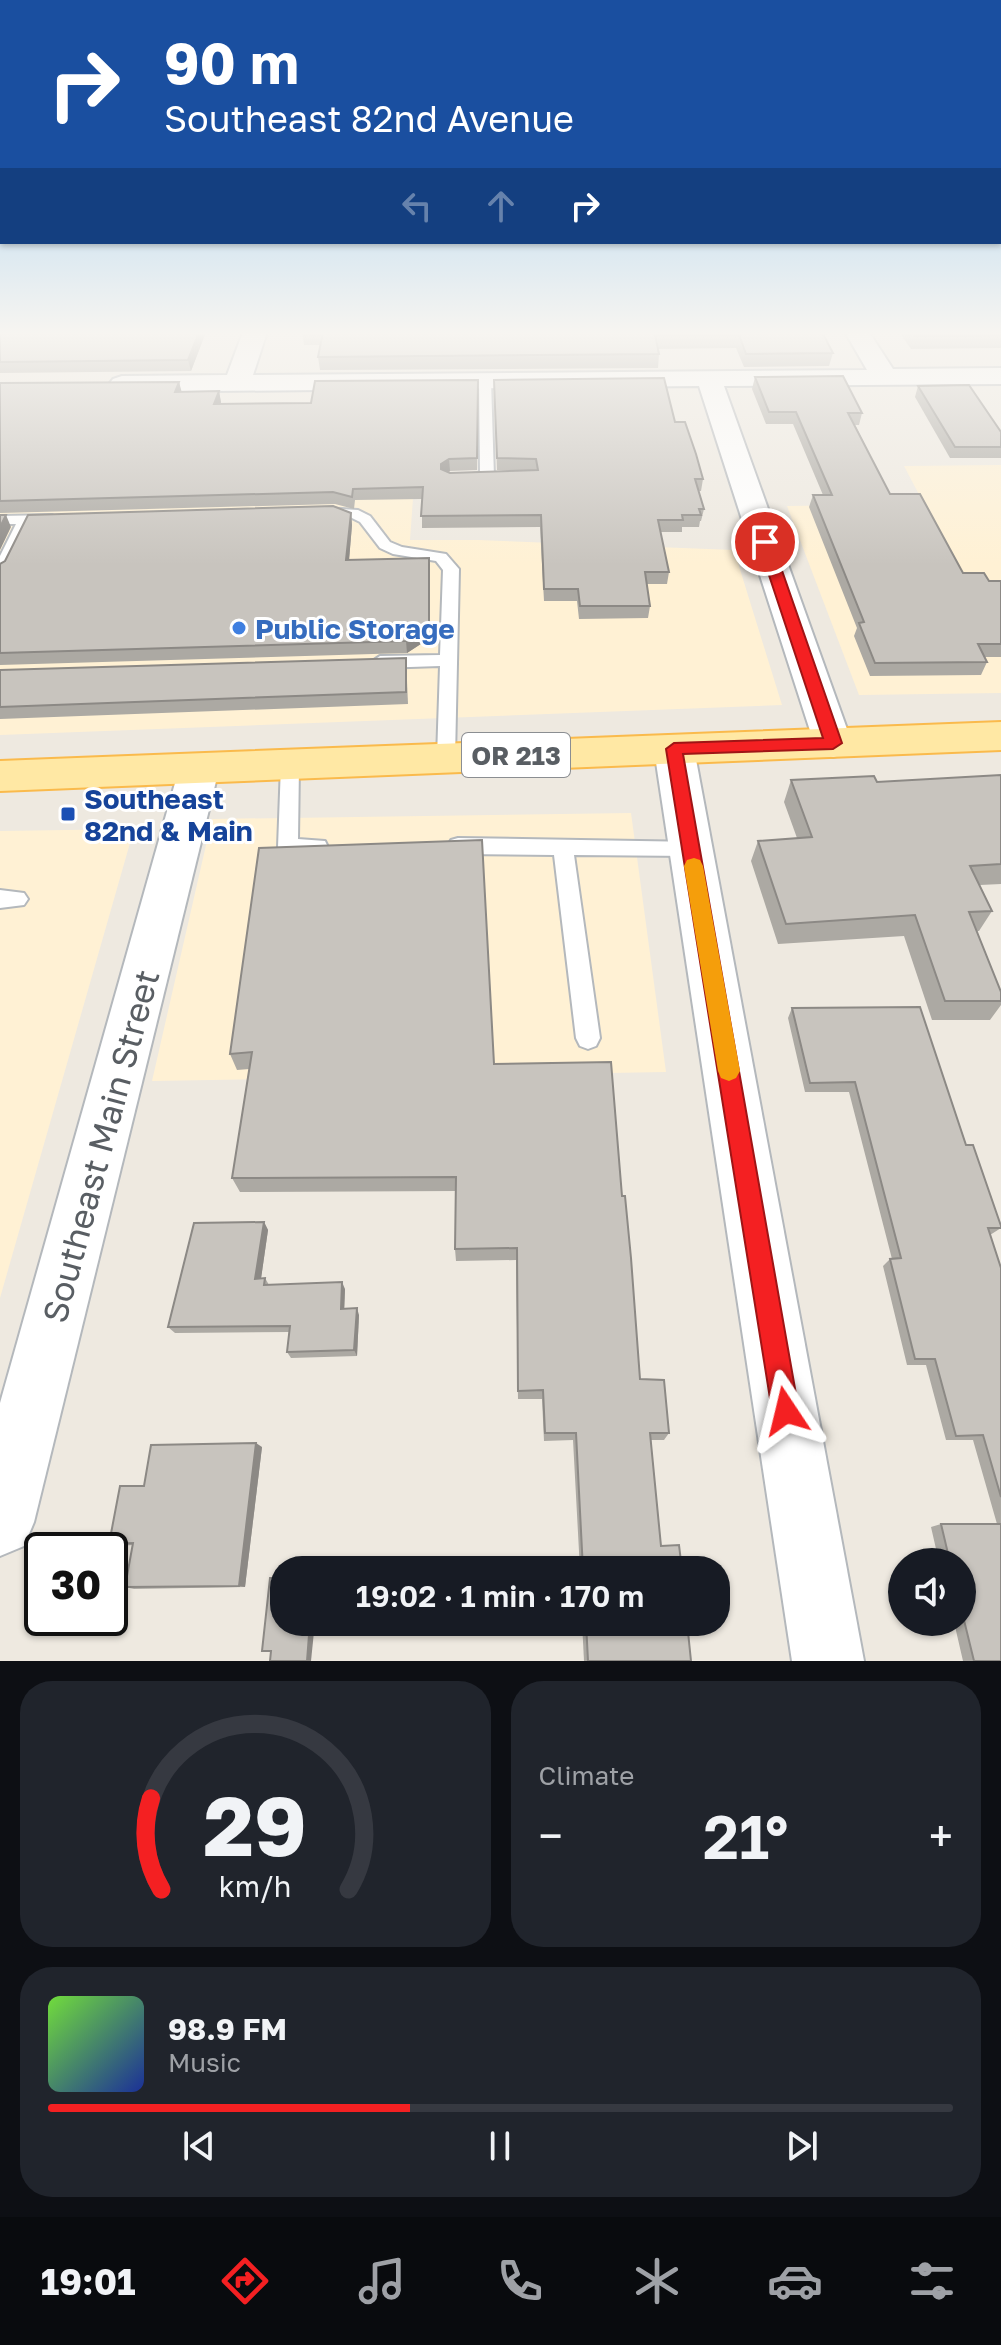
<!DOCTYPE html>
<html lang="en">
<head>
<meta charset="utf-8">
<style>
  :root { --surface:#171b24; --page:#20242c; --text:#f1f3f6; --muted:#9ea1a6; --line:#363941; --accent:#f42022 }
  body { margin:0; font-family:"Golos Text",sans-serif; background:var(--page); color:var(--text); height:100vh; display:flex; flex-direction:column; font-size:30px; white-space:nowrap }
  * { box-sizing:border-box; margin:0 }
  p { font-size:26px; color:var(--muted) }
  .icon { flex:none; width:44px; height:44px; fill:none; stroke:currentColor; stroke-width:2; stroke-linecap:round; stroke-linejoin:round }
  .map { position:relative; height:1661px; overflow:hidden }
  .sheet { display:flex; flex-direction:column; gap:20px; padding:20px; background:#0d0f14; flex:1 }
  .sheet>* { flex:none }
  .banner { position:absolute; left:0px; top:0px; width:1002px; height:244px; box-shadow:0 2px 6px #0004; background:#1a4fa0; color:#fff; overflow:hidden }
  .buttons { position:absolute; left:888px; top:1548px; display:grid; gap:16px }
  .buttons a { display:grid; place-items:center; width:88px; height:88px; border-radius:50%; background:var(--surface); box-shadow:0 2px 6px #0004; font-size:40px }
  .speed { position:absolute; left:24px; top:1532px; display:flex; gap:16px; font-size:40px; font-weight:700; text-align:center }
  .speed>* { display:grid; place-content:center; width:104px; height:104px; border-radius:50%; background:var(--surface); box-shadow:0 2px 6px #0004; line-height:1 }
  .speed .limit { border:4px solid #111; border-radius:12px; background:#fff; color:#111 }
  .pin { position:absolute; display:grid; place-items:center; width:68px; height:68px; color:#fff; margin:-34px; border:4px solid #fff; border-radius:50%; box-shadow:0 2px 8px #0007 }
  .me { position:absolute; width:88px; margin:-44px; rotate:350deg; stroke-linejoin:round; filter:drop-shadow(0 0 6px #0008) }
  .turn { display:flex; align-items:center; gap:28px; height:168px; padding:0 32px; font-size:36px }
  .turn .icon { width:104px; height:104px; stroke-width:2.5 }
  .turn b { display:block; font-size:56px; line-height:68px }
  .lanes { display:flex; align-items:center; height:76px; padding:0 32px; background:#0003; justify-content:center; gap:40px; direction:ltr }
  .lanes .off { opacity:.35 }
  .big { font-size:60px; font-weight:600; line-height:1.1 }
  .sheet .tile { flex:1; display:flex; flex-direction:column; justify-content:center; gap:12px; min-width:0; padding:0 28px; border-radius:32px; background:var(--page) }
  .sheet .dial { align-items:center; gap:0 }
  .dial svg { height:208px; overflow:visible; fill:none; stroke:var(--line); stroke-width:7; stroke-linecap:round; text-anchor:middle }
  .dial text { fill:var(--text); stroke:none }
  .song { display:flex; align-items:center; gap:24px }
  .cover { width:96px; height:96px; border-radius:12px; background:linear-gradient(135deg,hsl(100 70% 55%),hsl(230 70% 35%)) }
  .played { height:8px; border-radius:4px; background:linear-gradient(90deg,var(--accent) 40%,var(--line) 40%) }
  .keys { display:flex; justify-content:space-around; direction:ltr }
  .heat { display:flex; justify-content:space-between; align-items:center; font-size:44px; direction:ltr }
  .sheet .tiles { flex:1; display:grid; gap:20px; grid-template-columns:1fr 1fr }
  .tile:last-child { grid-column:span 2 }
  .trip { position:absolute; left:270px; top:1556px; width:460px; height:80px; border-radius:32px; background:var(--surface); box-shadow:0 2px 6px #0004; font-weight:600; line-height:80px; text-align:center }
  .tab-bar { display:flex; height:128px; justify-content:space-around; align-items:center; background:#090b0e; color:var(--muted) }
  .tab-bar .icon { width:56px; height:56px }
  .tab-bar .current { color:var(--accent) }
  .tab-bar b { font-size:36px; color:var(--text) }
  .map>svg:first-child { display:block }
</style>
</head>
<body>
<div class="map">
<svg width="1001" height="1661" viewBox="0 0 1001 1661">
  <rect width="100%" height="100%" fill="#eee9e0"/>
  <!-- commercial -->
  <g fill="#fff1d4">
    <path d="M1001,465v228l-142,2 -72,-189 137,-2 -20,-38z"/>
    <path d="M415,471l-5,69h69l255,10 48,155 -782,30v-254z"/>
    <path d="M631,813l35,259 -514,9 60,-262z"/>
    <path d="M134,829l-134,469v-467z"/>
  </g>
  <g fill="none" stroke-linecap="round" stroke-linejoin="round">
    <!-- service casing -->
    <g stroke="#b4b8bc" stroke-width="4">
      <g id="service">
        <path d="M485,377l6,4 3,96c-6,7 -22,6 -31,4v-6l17,-2 -1,-92z"/>
        <path d="M324,508l34,2 12,6 20,26 12,5 44,7 13,15 -4,189 -2,5 -7,2 -9,-7 3,-92 -60,2 -9,-6 9,-6 60,-1 3,-85 -7,-9 -43,-7 -13,-6 -20,-26 -10,-5 -31,-2v-6z"/>
        <path d="M52,515l7,4 -2,3 -26,2 -23,48 -8,5v-21l16,-32h-16v-8z"/>
        <path d="M290,758l9,7 -1,74 27,2 3,6 -3,6h-44l-3,-6 3,-82z"/>
        <path d="M458,838l240,4 3,6 -3,6 -7,2 -117,-1 26,183 -4,8 -8,3 -8,-3 -4,-8 -22,-183 -96,-1 -7,-2 -3,-6 3,-6z"/>
        <path d="M0,890l24,3 4,6 -4,6 -24,3z"/>
      </g>
    </g>
    <!-- minor casing -->
    <g stroke="#b4b8bc" stroke-width="4">
      <g id="minor">
        <path d="M243,332h24l-14,43 614,-5 -22,-38h24l24,37 108,-1v16l-277,2 128,357 -5,10 -14,4 -14,-4 -5,-10 -115,-357 -577,6 -9,-3 -4,-5 4,-5 9,-3 105,-1z"/>
        <path d="M674,735l14,4 6,10 170,912h-72l-138,-912 6,-10z"/>
        <path d="M199,755l14,4 6,10 -185,753 -10,24 -24,10v-153l179,-634 6,-10z"/>
      </g>
    </g>
    <!-- primary casing -->
    <g stroke="#faba4c" stroke-width="4">
      <path id="primary" d="M1001,722v28l-1001,41v-30z"/>
    </g>
    <!-- service -->
    <use href="#service" fill="#fff" fill-rule="evenodd"/>
    <!-- minor -->
    <use href="#minor" fill="#fff" fill-rule="evenodd"/>
    <!-- primary -->
    <use href="#primary" fill="#ffe8a4" fill-rule="evenodd"/>
  </g>
  <!-- wall -->
  <g fill="#aca9a3">
    <path d="M0,332h206l-15,39 -191,2z"/>
    <path d="M302,332h520l11,21 -4,13 -85,1 -8,-19 -78,1 1,5 -1,14 -338,2 -2,-13 2,-12h-16z"/>
    <path d="M899,332h102v16l-90,1z"/>
    <path d="M755,377l107,36 -3,12h-4l35,69 73,79 26,8h12v76h-16l2,5 -6,13 -111,1 -16,-40 3,-8 -48,-121 4,-12h10l-30,-71h-27l-14,-35z"/>
    <path d="M478,380l-1,90 -27,1 -2,1 2,1 76,-2 -29,-1 -3,-90 181,42 28,57 -2,12h-2l5,18 -3,12h-1l-1,6h-17v5h-22l9,40 -2,12h-20l3,22 -2,12 -69,1 -2,-18h-33l-4,-74 -118,1v-29l-67,1 -1,9 -19,-5 -335,9v-130l179,-1 2,10 38,-1 2,13 90,-1z"/>
    <path d="M918,386l83,61v11h-51l-35,-61z"/>
    <path d="M351,513l1,12 -3,35 80,-2 1,80 -23,15 -407,12v-101z"/>
    <path d="M406,658l2,46 -408,15v-49z"/>
    <path d="M1001,775v109l-21,1 12,26 -13,20h-2l24,61v13l-11,15h-58l-28,-84 -126,8 -27,-83 7,-20 39,-3 -13,-36 7,-22 86,2z"/>
    <path d="M259,848l235,216 128,132 18,183 29,54 -5,7h-13l10,106 21,24h-102l-7,-130 -29,1 -2,-42h-24l-2,-139 -60,1 -1,-12 1,-58 -216,1 -8,-14 17,-109 -12,1 -7,-16z"/>
    <path d="M792,1008l174,137 35,83 -11,7 11,33v393h-38l-9,-39h8v-60h-23l-8,-35 10,-3h56l-24,-84h-27l-20,-75h-19l-24,-99 7,-7h2l-43,-167h-44l-17,-74z"/>
    <path d="M264,1222l4,8 -7,48h4l4,7 76,4 -1,20 15,6 -2,41 -66,2 -4,-6 2,-20 -114,1 -7,-6z"/>
    <path d="M262,1447l-17,140 -111,2 -9,-2 8,-42 -15,1 -9,-2z"/>
    <path d="M582,1622h105l4,39h-107z"/>
  </g>
  <!-- shaded-wall -->
  <g fill="#8c8985">
    <path d="M199,332h7l-15,39 -3,-11z"/>
    <path d="M179,382l3,11 -7,-1z"/>
    <path d="M219,391l2,11 -4,13 -3,-11z"/>
    <path d="M449,459l1,12 -8,4 -1,-11z"/>
    <path d="M351,513l1,12 -4,47 -2,-12z"/>
    <path d="M6,515l5,12 -11,23v-23z"/>
    <path d="M429,558l1,80 -23,15 -1,-12z"/>
    <path d="M264,1222l4,8 -8,56 -5,-7z"/>
    <path d="M342,1282l3,7 -1,27 -3,-7z"/>
    <path d="M357,1308l2,7 -2,41 -3,-6z"/>
    <path d="M256,1443l6,4 -17,140 -6,-1z"/>
    <path d="M310,1622h5l-4,39h-4z"/>
  </g>
  <!-- building -->
  <g fill="#c8c4be" stroke="#8c8985" stroke-width="2">
    <path d="M0,332h199l-11,28 -188,2z"/>
    <path d="M323,332h499l11,21 -87,1 -7,-19h-84l4,19 -341,3z"/>
    <path d="M912,332h89v3l-86,1z"/>
    <path d="M843,376l19,37h-14l42,81h30l43,79h21l5,8h12v63h-23l9,18 -112,1 -16,-40 5,-1 -51,-127h19l-36,-83h-27l-14,-35z"/>
    <path d="M664,378l11,44h10l11,32 7,25h-8l9,30h-5l2,6h-19l1,5h-25l11,52h-24l5,34h-70l-2,-17h-34l-3,-74 -120,1 2,-29 -70,2 -1,8 -19,-5 -333,9v-118l179,-1 -4,10 44,-1 -5,13 97,-1 4,-22 163,-1 -1,78 -28,1 -8,5v5l9,4 88,-3 -2,-11 -39,-1 -3,-78z"/>
    <path d="M969,385l32,47v15h-46l-37,-61z"/>
    <path d="M333,506l18,7 -5,47 83,-2v68l-23,15 -406,12v-89l5,-3 23,-46z"/>
    <path d="M0,515h6l-6,12z"/>
    <path d="M406,658v34l-406,15v-37z"/>
    <path d="M1001,775v89l-31,2 22,45 -23,1 32,80v9h-56l-30,-86 -129,9 -28,-83 54,-4 -21,-57 83,-4 3,6z"/>
    <path d="M482,840l12,224 117,-2 11,134h3l6,62 9,121 24,1 5,53h-19l11,113 18,-1 3,25h-99l-7,-137h-31l-2,-43 -25,1 -1,-143 -62,1 1,-72 -224,1 20,-126 -22,2 29,-206z"/>
    <path d="M920,1007l46,138h7l28,81v2h-13l13,40v229l-18,-62 -27,1 -21,-77h-20l-25,-100 11,-1 -46,-176 -45,1 -18,-75z"/>
    <path d="M264,1222l-9,57 10,-1 -1,7 78,-3 -1,27 16,-1 -3,42 -67,2 3,-26 -122,1 26,-104z"/>
    <path d="M256,1443l-17,143 -114,1 8,-44 -24,1 11,-58h24l7,-41z"/>
    <path d="M941,1524h60v137h-27l-12,-49v-50h-12z"/>
    <path d="M270,1578h14v44h26l-3,39h-37l1,-10h-9z"/>
    <path d="M586,1622h101l4,39h-103z"/>
  </g>
  <!-- sky -->
  <linearGradient id="sky" x2="0" y2="1"><stop stop-color="#8bc5f1"/><stop offset="0.59" stop-color="#f7f5f1"/><stop offset="1" stop-color="#f7f5f1" stop-opacity="0"/></linearGradient>
  <rect width="1001" height="565" fill="url(#sky)"/>
  <!-- route -->
  <path fill="#f42022" stroke="#9f1516" stroke-width="2" d="M765,538l7,4 70,201 -9,6 -150,5 116,657 -4,9 -9,4 -10,-4 -4,-9 -106,-662 8,-6 149,-5 -65,-196z"/>
  <!-- slow -->
  <path fill="#f59e0b" d="M694,858l6,2 3,6 37,205 -4,7 -7,3 -8,-3 -3,-7 -34,-205 3,-6z"/>
  <!-- markers -->
  <circle fill="#3f7fe0" stroke="#fff" stroke-width="3" cx="239" cy="628" r="8"/>
  <rect fill="#1a4fb4" stroke="#fff" stroke-width="3" x="60" y="806" width="16" height="16" rx="4"/>
  <g text-anchor="middle" dominant-baseline="central" stroke-width="6" stroke-linejoin="round" paint-order="stroke">
    <!-- shield labels -->
    <rect fill="#fff" stroke="#8b8e92" stroke-width="2" x="462" y="733" width="108" height="44" rx="6"/>
    <g font-size="26" font-weight="bold" fill="#595e63">
      <text x="516" y="755">OR 213</text>
    </g>
    <!-- shop labels -->
    <g font-size="28" font-weight="bold" fill="#366cbe" stroke="#fff" text-anchor="start">
      <text x="255" y="628">Public Storage</text>
    </g>
    <!-- transit labels -->
    <g font-size="28" font-weight="bold" fill="#164399" stroke="#fff" text-anchor="start">
      <text x="84" y="798">Southeast<tspan x="84" dy="32">82nd &amp; Main</tspan></text>
    </g>
    <!-- near-street labels -->
    <g font-size="34" fill="#595e63" stroke="#fff">
      <text transform="translate(100 1146) rotate(-75)">Southeast Main Street</text>
    </g>
  </g>
</svg>
<div class="buttons">
<a><svg class="icon" aria-label="sound" viewBox="0 0 24 24"><path d="M4 9h4l5-4v14l-5-4H4zM17 9q2 3 0 6"/></svg></a>
</div>
<div class="speed"><div class="limit">30</div></div>
<div class="pin" style="left:765px;top:542px;background:#d93025"><svg class="icon" aria-label="arrive" viewBox="0 0 24 24"><path d="M6 21V4h12l-3 4 3 4H6"/></svg></div>
<svg class="me" style="left:786px;top:1411px" viewBox="-20 -20 40 40"><path d="M0-17L14 15 0 8-14 15z" fill="#f42022" stroke="#fff" stroke-width="4"/></svg>
<div class="trip">19:02 · 1 min · 170 m</div>
<div class="banner">
<div class="turn"><svg class="icon" aria-label="right" viewBox="0 0 24 24"><path d="M7 20v-9h11M14 6l5 5-5 5"/></svg><div><b>90 m</b>Southeast 82nd Avenue</div></div>
<div class="lanes"><svg class="icon off" aria-label="left" viewBox="0 0 24 24"><path d="M17 20v-9H6M10 6l-5 5 5 5"/></svg><svg class="icon off" aria-label="ahead" viewBox="0 0 24 24"><path d="M12 20V5M6 11l6-6 6 6"/></svg><svg class="icon" aria-label="right" viewBox="0 0 24 24"><path d="M7 20v-9h11M14 6l5 5-5 5"/></svg></div>
</div>
</div>
<section class="sheet">
<div class="tiles">
<div class="tile dial"><svg viewBox="0 0 100 80">
<path d="M14 69A42 42 0 1 1 86 69"/>
<path d="M14 69A42 42 0 0 1 10 34" stroke="#f42022"/>
<text x="50" y="56" font-size="32" font-weight="700">29</text>
<text x="50" y="72" font-size="11">km/h</text>
</svg></div>
<div class="tile"><p>Climate</p>
<div class="heat"><a>−</a><b class="big">21°</b><a>+</a></div>
</div>
<div class="tile">
<div class="song"><i class="cover"></i><div><b>98.9 FM</b><p>Music</p></div></div>
<div class="played"></div>
<div class="keys"><svg class="icon" aria-label="previous" viewBox="0 0 24 24"><path d="M18 5L8 12l10 7zM5 5v14"/></svg><svg class="icon" aria-label="pause" viewBox="0 0 24 24"><path d="M8 5v14M16 5v14"/></svg><svg class="icon" aria-label="next" viewBox="0 0 24 24"><path d="M6 5l10 7-10 7zM19 5v14"/></svg></div>
</div>
</div>
</section>
<nav class="tab-bar">
<b>19:01</b>
<svg class="icon current" aria-label="directions" viewBox="0 0 24 24"><path d="M12 3l9 9-9 9-9-9zM9 14v-3h6M13 9l2 2-2 2"/></svg>
<svg class="icon" aria-label="music" viewBox="0 0 24 24"><path d="M9 18V5l10-2v13"/><circle cx="6" cy="18" r="3"/><circle cx="16" cy="16" r="3"/></svg>
<svg class="icon" aria-label="phone" viewBox="0 0 24 24"><path d="M5 4h4l2 5-3 2q2 4 5 5l2-3 5 2v4C11 20 4 13 5 4z"/></svg>
<svg class="icon" aria-label="climate" viewBox="0 0 24 24"><path d="M12 3v18M4 7l16 10M4 17L20 7"/></svg>
<svg class="icon" aria-label="car" viewBox="0 0 24 24"><path d="M5 17H2v-5l4-1 3-4h7l3 4 3 1v5h-3M9 17h6M6 11h13"/><circle cx="7" cy="17" r="2"/><circle cx="17" cy="17" r="2"/></svg>
<svg class="icon" aria-label="filters" viewBox="0 0 24 24"><path d="M4 7h16M4 17h16"/><circle cx="9" cy="7" r="2"/><circle cx="15" cy="17" r="2"/></svg>
</nav>
</body>
</html>
